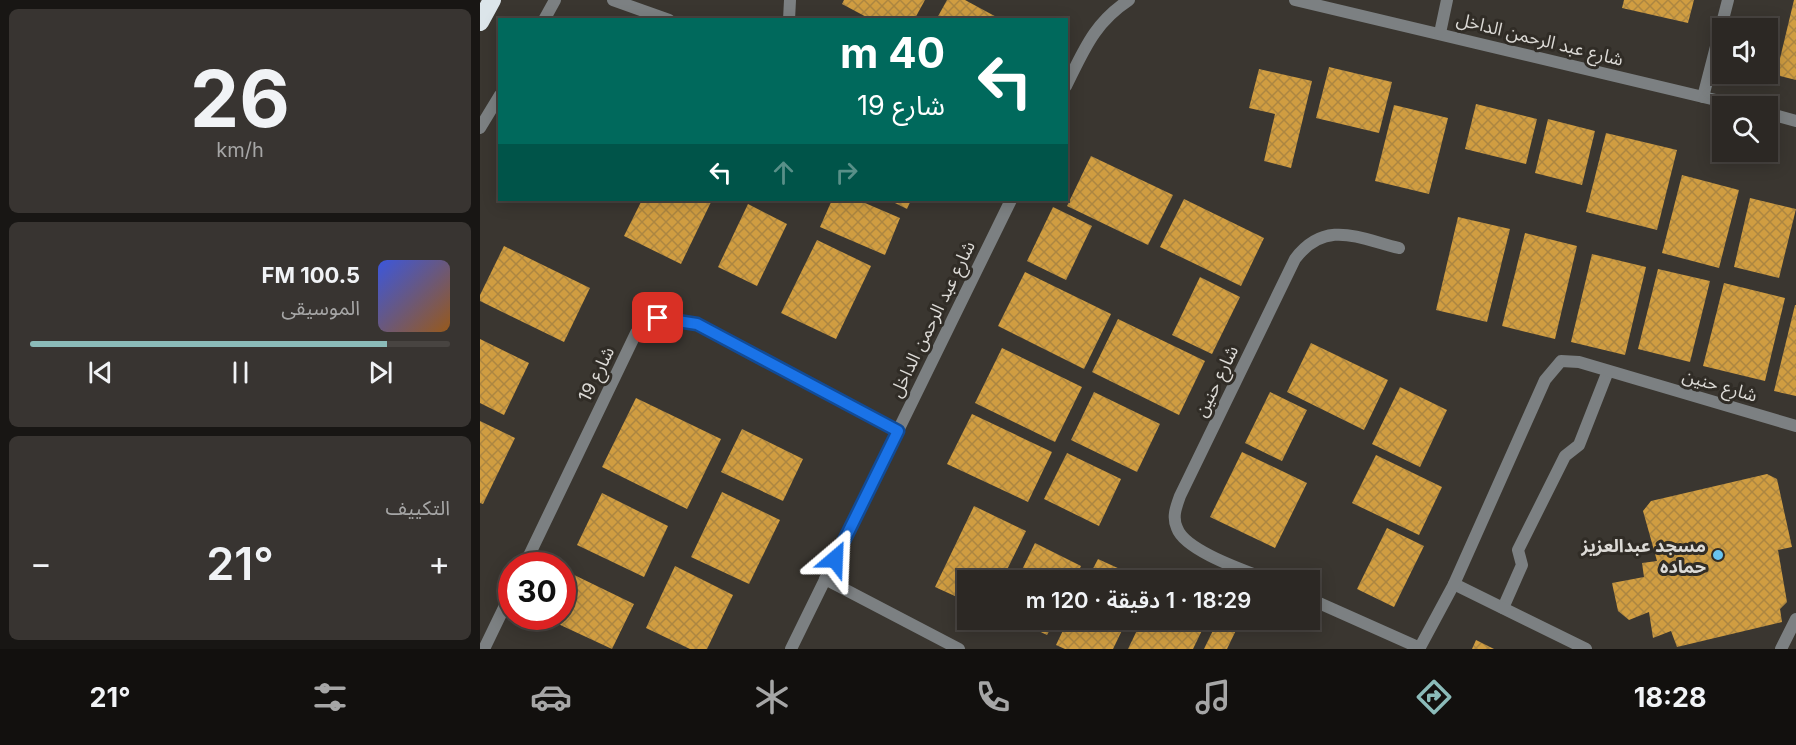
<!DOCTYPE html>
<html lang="ar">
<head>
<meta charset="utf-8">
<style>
  :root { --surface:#2c2824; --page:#383431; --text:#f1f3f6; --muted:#a6a6a6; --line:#484441; --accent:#8bbbb9 }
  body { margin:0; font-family:Inter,"Noto Sans Arabic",sans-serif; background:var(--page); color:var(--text); direction:rtl; height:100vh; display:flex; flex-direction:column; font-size:22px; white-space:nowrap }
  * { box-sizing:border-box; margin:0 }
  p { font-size:20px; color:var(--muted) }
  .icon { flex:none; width:33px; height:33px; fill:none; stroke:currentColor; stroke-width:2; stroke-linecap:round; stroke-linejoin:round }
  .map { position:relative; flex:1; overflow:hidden; direction:ltr }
  .drawer { display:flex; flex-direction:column; gap:9px; padding:9px; background:#181614; width:480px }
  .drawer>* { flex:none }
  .hud { position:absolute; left:18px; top:18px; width:570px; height:183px; border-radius:0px; box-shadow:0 3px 15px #0003,0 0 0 2px var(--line); direction:rtl; background:#00695c; color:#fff; overflow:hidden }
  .tools { position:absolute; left:1232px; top:18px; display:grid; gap:12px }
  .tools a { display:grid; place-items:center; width:66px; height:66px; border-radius:0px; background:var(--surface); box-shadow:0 3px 15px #0003,0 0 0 2px var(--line); font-size:30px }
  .speed { position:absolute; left:18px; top:552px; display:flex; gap:12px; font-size:30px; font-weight:700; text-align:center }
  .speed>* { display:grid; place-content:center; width:78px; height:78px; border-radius:50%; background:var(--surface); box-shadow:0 3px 15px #0003,0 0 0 2px var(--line); line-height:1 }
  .speed .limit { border:9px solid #d22; background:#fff; color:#111 }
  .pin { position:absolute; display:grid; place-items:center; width:51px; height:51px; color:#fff; margin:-26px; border-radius:12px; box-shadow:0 3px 9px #0006 }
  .me { position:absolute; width:66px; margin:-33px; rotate:26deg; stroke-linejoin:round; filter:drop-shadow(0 0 4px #0008) }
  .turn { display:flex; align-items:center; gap:21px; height:126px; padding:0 24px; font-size:27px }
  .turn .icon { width:78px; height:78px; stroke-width:2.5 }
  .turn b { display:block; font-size:42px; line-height:51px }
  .lanes { display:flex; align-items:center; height:57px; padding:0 24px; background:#0003; justify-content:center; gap:30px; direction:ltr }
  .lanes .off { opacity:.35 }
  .big { font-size:45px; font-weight:600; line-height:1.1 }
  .drawer .tile { flex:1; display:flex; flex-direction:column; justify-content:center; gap:9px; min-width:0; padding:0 21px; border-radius:9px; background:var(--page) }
  .drawer .dial { align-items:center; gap:0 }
  .dial b { font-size:78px; line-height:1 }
  .song { display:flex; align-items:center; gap:18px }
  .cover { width:72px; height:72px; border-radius:9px; background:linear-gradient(135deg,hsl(230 70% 55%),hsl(30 70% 35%)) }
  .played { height:6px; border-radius:3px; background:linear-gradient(90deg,var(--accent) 85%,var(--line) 85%) }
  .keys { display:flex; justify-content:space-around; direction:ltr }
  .heat { display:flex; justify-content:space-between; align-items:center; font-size:33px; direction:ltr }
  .trip { position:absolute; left:477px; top:570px; width:363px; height:60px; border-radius:0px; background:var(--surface); box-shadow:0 3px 15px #0003,0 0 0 2px var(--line); font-weight:600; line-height:60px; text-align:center; direction:rtl }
  .dock { display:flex; height:96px; justify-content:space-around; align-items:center; background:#12100e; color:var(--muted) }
  .dock .icon { width:42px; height:42px }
  .dock .current { color:var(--accent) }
  .dock b { font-size:27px; color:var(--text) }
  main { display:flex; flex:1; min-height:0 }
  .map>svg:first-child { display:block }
</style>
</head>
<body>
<main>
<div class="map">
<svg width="1316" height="649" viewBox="0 0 1316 649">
  <defs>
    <pattern id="building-cross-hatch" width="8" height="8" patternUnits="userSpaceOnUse" patternTransform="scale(1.5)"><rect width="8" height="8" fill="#d09d41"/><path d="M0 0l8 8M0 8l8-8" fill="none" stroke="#ac8641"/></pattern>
  </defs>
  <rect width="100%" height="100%" fill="#3a3630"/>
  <!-- building -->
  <g fill="url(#building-cross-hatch)">
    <path d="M364,0h81l-11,20h-42l-30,-16z"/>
    <path d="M467,0h18l37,20h-66z"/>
    <path d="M1144,0h70l-6,23 -66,-15z"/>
    <path d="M1314,0h2v80l-20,-5z"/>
    <path d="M849,67l63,15 -13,51 -63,-15z"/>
    <path d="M779,69l53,12 -21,87 -27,-7 11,-47 -26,-6z"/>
    <path d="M996,104l61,15 -11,45 -61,-15z"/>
    <path d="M914,105l54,13 -19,76 -54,-13z"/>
    <path d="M1068,119l47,12 -13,54 -47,-12z"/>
    <path d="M1126,133l71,17 -20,80 -71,-18z"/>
    <path d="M611,156l82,39 -25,50 -81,-39z"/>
    <path d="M1202,175l57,15 -20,78 -57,-15z"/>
    <path d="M1270,198l46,11 -17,69 -45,-11z"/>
    <path d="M704,199l80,39 -23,48 -81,-39z"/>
    <path d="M162,200h70l-31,64 -57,-28z"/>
    <path d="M352,200h26l42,18 -15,37 -65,-28z"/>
    <path d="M409,200h22l-4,9z"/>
    <path d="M268,204l39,20 -30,62 -39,-19z"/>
    <path d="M573,207l39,19 -26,54 -39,-19z"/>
    <path d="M978,217l52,12 -23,93 -51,-12z"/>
    <path d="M1045,233l52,13 -22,93 -53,-13z"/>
    <path d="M337,240l54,26 -35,73 -55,-26z"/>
    <path d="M24,246l86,42 -26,54 -84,-41v-6z"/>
    <path d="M1112,254l54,13 -21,88 -54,-13z"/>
    <path d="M1178,269l52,12 -20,81 -52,-13z"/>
    <path d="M545,272l86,42 -27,55 -86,-43z"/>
    <path d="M720,277l40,20 -28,57 -40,-19z"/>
    <path d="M1244,283l61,15 -20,83 -62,-15z"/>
    <path d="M1315,305h1v91l-22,-5z"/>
    <path d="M638,319l87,42 -26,54 -87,-43z"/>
    <path d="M0,339l49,24 -25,52 -24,-12z"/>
    <path d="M831,343l77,37 -24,50 -77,-38z"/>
    <path d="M522,348l80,39 -27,55 -80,-39z"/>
    <path d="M920,387l47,23 -27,57 -48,-23z"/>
    <path d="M614,392l66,32 -23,48 -66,-32z"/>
    <path d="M790,392l37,18 -25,51 -37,-18z"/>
    <path d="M156,398l85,41 -34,70 -85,-42z"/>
    <path d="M492,414l80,38 -24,50 -81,-38z"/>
    <path d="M0,421l35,17 -32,66 -3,-1z"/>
    <path d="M262,429l61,30 -20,42 -62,-29z"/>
    <path d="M762,452l65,31 -32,65 -65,-31z"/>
    <path d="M587,453l54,26 -22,47 -55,-27z"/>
    <path d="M896,455l66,32 -23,48 -67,-32z"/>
    <path d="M1287,474l10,5 15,68 -14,3 9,52 -7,7 2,13 -105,25 -6,-16 -18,7 -4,-26 -20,8 -11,-9 -6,-28 32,-6 -2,-14 15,-2 -14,-50 8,-10z"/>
    <path d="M242,492l58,28 -31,64 -58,-27z"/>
    <path d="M122,493l66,33 -24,51 -67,-32z"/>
    <path d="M494,506l52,25 -24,49h-34v22l-33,-15z"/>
    <path d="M907,528l37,18 -30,61 -37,-18z"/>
    <path d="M555,543l46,23 -7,14h-57z"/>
    <path d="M618,559l46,21h-57z"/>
    <path d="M195,566l58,29 -26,54h-17l-44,-21z"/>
    <path d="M86,571l68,33 -22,45 -71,-33h21v-38z"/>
    <path d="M535,620h40l-8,15z"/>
    <path d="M588,620h59l-14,29h-48l-9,-4z"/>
    <path d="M662,620h65l-14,29h-65z"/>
    <path d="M738,620h16l6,2 -13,27h-23z"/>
    <path d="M996,640l18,9h-22z"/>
  </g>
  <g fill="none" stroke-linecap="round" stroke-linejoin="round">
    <!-- lane -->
    <g stroke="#7c8082" stroke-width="12">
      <path d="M133,0l56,20"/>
      <path d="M64,20l11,-20"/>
      <path d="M0,128l20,-33"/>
      <path d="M1023,608l19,-43 -4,-15 47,-94 14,-11 29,-74"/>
      <path d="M1301,649l15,-30"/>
    </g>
    <!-- street -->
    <g stroke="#7c8082" stroke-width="12">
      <path d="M815,0l446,106"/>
      <path d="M309,20l1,-20"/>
      <path d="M960,33l7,-33"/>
      <path d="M586,86c18,-36 28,-63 63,-86"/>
      <path d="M1223,97l25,-97"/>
      <path d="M1287,113l29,8"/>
      <path d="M44,566l112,-233 22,-15 39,6 201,107"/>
      <path d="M345,579l134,70"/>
      <path d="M789,580c-23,-9 -84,-29 -92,-52 -5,-11 -1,-21 3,-32l115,-237c30,-40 63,-21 104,-11"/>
      <path d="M974,584l132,65"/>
      <path d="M830,599l110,49"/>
      <path d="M4,649l28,-58"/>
      <path d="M311,649l220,-449"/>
      <path d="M939,649l35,-65 91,-204 16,-19 18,1 217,64"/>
    </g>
    <!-- highway -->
    <path stroke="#dce5ea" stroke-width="18" d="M0,22l12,-22"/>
  </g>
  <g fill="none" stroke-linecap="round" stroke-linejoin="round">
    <!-- route casing -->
    <g stroke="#114b97" stroke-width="15">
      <path id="route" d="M178,318l39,6 201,107 -63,128"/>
    </g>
    <!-- route -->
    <use href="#route" stroke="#1a73e8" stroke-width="10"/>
  </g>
  <!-- markers -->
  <circle fill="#69c4f0" stroke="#302c26" stroke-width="2" cx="1238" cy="555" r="6"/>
  <g text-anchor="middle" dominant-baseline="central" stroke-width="6" stroke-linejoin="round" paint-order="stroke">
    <!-- street labels -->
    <g font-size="18" fill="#dcdad6" stroke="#302c26">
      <text transform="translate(1060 39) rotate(14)">شارع عبد الرحمن الداخل</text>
      <text transform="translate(452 319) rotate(-64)">شارع عبد الرحمن الداخل</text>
      <text transform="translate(116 374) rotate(-64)">شارع 19</text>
      <text transform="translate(736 381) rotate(-64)">شارع حنين</text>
      <text transform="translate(1240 385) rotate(16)">شارع حنين</text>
    </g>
    <!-- poi labels -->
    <g font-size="18" font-weight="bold" fill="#dcdad6" stroke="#302c26" text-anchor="end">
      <text x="1226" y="545">مسجد عبدالعزيز<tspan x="1226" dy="21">حماده</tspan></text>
    </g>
  </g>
</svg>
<div class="tools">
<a><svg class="icon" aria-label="sound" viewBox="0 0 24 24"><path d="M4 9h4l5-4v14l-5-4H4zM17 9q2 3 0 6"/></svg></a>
<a><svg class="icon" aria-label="search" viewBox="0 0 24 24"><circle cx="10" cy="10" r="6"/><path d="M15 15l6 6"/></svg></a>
</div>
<div class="speed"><div class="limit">30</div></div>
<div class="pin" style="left:178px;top:318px;background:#d93025"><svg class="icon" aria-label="arrive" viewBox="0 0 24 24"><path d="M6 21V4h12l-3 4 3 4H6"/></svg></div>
<svg class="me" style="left:355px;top:559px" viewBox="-20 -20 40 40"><path d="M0-17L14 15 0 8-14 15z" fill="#1a73e8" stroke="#fff" stroke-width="4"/></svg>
<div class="trip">18:29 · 1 دقيقة · 120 m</div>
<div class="hud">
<div class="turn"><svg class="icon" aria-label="left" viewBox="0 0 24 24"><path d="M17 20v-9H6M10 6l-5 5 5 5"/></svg><div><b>40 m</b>شارع 19</div></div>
<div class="lanes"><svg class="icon" aria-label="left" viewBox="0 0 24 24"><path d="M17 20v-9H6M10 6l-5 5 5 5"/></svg><svg class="icon off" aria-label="ahead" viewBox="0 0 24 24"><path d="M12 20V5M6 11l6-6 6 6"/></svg><svg class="icon off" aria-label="right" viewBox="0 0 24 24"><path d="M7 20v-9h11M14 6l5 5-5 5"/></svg></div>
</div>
</div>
<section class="drawer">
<div class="tile dial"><b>26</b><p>km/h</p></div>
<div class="tile">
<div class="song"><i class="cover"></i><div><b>100.5 FM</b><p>الموسيقى</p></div></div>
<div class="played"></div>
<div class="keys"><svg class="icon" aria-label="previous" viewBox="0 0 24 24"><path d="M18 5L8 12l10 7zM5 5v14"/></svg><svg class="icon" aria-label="pause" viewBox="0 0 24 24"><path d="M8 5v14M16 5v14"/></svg><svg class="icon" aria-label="next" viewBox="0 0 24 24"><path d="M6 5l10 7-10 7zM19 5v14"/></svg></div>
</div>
<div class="tile"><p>التكييف</p>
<div class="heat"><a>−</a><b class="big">21°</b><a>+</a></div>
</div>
</section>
</main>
<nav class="dock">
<b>18:28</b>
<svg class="icon current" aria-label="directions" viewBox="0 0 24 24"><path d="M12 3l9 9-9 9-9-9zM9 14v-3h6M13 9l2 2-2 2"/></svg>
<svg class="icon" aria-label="music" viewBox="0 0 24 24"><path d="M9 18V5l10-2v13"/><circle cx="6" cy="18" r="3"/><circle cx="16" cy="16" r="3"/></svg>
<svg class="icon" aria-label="phone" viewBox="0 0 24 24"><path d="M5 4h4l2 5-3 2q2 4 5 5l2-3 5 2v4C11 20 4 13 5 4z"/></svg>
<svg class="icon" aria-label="climate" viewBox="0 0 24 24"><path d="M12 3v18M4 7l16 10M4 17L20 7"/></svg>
<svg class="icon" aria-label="car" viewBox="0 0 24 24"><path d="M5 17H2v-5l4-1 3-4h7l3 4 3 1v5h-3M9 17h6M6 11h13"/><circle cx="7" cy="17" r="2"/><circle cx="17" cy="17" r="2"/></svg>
<svg class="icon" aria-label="filters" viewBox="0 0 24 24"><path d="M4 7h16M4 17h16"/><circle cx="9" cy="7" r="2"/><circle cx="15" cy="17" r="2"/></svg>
<b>21°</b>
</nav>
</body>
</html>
